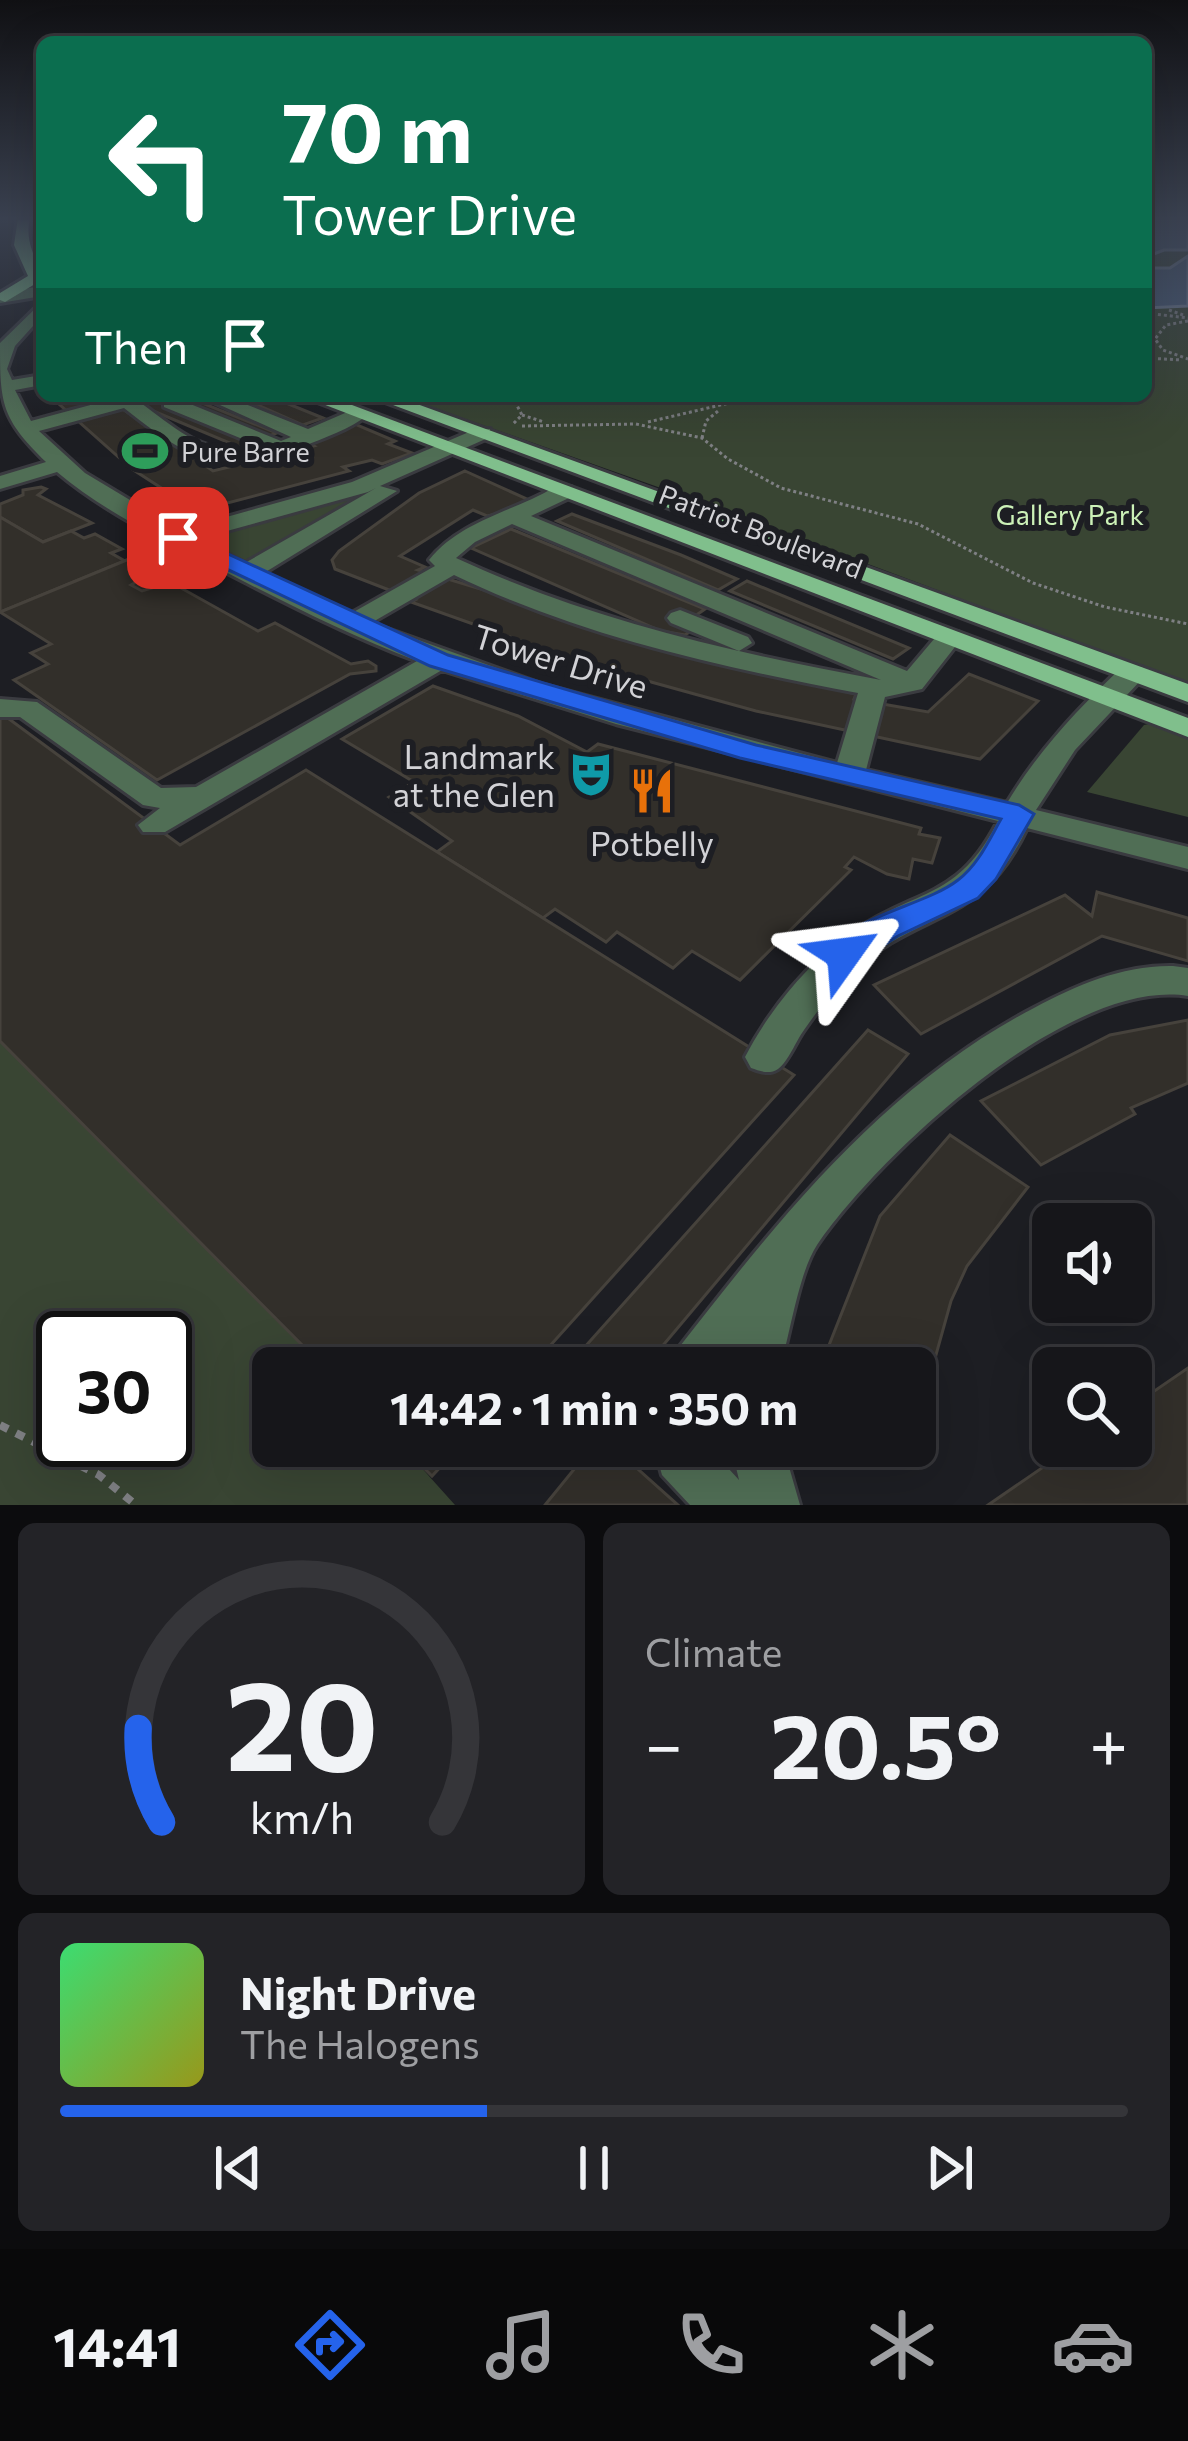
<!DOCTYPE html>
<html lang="en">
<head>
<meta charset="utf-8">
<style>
  :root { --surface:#16161a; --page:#232327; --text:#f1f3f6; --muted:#9e9fa2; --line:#353539; --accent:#2563eb }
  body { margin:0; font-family:Commissioner,sans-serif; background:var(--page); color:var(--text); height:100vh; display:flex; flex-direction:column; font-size:45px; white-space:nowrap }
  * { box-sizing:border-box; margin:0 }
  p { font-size:39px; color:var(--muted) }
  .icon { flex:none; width:66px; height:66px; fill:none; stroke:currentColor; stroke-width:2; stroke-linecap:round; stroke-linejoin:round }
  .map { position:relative; height:1505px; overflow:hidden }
  .side { display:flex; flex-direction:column; gap:18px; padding:18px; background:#0c0c0e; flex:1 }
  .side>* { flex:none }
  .banner { position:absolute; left:36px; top:36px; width:1116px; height:366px; border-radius:18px; box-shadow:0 12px 48px #0002,0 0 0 3px var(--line); background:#0b6e4f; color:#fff; overflow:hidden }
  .buttons { position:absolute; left:1032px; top:1203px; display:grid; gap:24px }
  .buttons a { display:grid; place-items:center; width:120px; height:120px; border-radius:18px; background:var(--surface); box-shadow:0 12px 48px #0002,0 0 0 3px var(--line); font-size:60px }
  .speed { position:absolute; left:36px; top:1311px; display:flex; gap:24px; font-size:60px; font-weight:700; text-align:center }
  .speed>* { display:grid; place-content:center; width:156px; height:156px; border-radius:50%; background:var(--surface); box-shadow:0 12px 48px #0002,0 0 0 3px var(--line); line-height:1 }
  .speed .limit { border:6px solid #111; border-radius:18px; background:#fff; color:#111 }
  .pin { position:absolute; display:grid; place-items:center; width:102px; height:102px; color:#fff; margin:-51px; border-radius:24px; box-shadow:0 6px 18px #0006 }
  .me { position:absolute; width:132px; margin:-66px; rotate:59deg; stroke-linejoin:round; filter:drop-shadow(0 0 9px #0008) }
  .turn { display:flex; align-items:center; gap:42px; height:252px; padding:0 48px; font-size:54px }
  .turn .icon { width:156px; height:156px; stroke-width:2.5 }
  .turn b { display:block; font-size:84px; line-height:102px }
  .then { display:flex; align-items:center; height:114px; padding:0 48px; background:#0003; gap:24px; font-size:45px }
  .big { font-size:90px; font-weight:700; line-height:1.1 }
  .side .widget { flex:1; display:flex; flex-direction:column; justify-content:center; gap:18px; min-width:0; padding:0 42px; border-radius:18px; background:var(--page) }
  .side .dial { align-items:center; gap:0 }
  .dial svg { height:312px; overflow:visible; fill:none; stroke:var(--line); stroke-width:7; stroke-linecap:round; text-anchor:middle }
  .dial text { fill:var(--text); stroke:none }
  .song { display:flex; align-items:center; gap:36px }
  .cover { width:144px; height:144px; border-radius:18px; background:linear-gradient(135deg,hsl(140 70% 55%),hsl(60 70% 35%)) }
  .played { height:12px; border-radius:6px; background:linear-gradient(90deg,var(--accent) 40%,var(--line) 40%) }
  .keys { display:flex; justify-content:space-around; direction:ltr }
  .heat { display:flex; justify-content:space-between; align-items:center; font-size:66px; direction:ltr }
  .side .tiles { flex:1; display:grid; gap:18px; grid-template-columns:1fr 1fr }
  .widget:last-child { grid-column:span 2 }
  .trip { position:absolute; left:252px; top:1347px; width:684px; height:120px; border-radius:18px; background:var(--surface); box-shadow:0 12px 48px #0002,0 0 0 3px var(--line); font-weight:700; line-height:120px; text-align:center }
  .tabs { display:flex; height:192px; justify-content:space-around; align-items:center; background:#09090a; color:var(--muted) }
  .tabs .icon { width:84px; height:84px }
  .tabs .active { color:var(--accent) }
  .tabs b { font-size:54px; color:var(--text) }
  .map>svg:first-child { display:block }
</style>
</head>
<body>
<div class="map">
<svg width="1188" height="1505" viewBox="0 0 1188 1505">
  <rect width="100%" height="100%" fill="#1d1e23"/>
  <!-- green -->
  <g fill="#394533" fill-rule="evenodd">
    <path d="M1146,218h42v466l-448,-168 -340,-120h746z"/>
    <path d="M346,497l3,3 -7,6 -80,53 -28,2 -31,-22v-4z"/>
    <path d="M1159,722l29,11v84l-101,-25 57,-67z"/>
    <path d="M0,1041l325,327h-52v78h129l53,59h-455zM63,1338h102v102h-102z"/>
  </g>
  <!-- water -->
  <g fill="#495e7c" stroke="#728197" stroke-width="3">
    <path d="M1146,218h42v32h-24l-18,7z"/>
    <path d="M1188,256v50l-42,2v-40h24z"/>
  </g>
  <!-- building -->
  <g fill="#322f2a" stroke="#46423c" stroke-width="3">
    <path d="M50,396h68l-10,3 105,72 101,-25 -8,-5 49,-17 40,17 -7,3 24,9 -30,11 -10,-4 -29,7 6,4 -152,40 -65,-42z"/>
    <path d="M162,396l11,4 12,-4 92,37 -38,14 -93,-39 -3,-6 7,-2 -8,-3z"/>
    <path d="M237,396h32l54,22 -20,7z"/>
    <path d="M465,471l64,29 -29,13 -13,3 -14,-6 -73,46 25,11 -7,3 297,90 141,34 -2,5 74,13 41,-38 69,27 -58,58 -224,-48 -170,-47 -175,-62 4,-2 -80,-31 -3,-9 7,-9 80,-58z"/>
    <path d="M41,487l5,2 -8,6 54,28 -49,19 -43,-25v-13l23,-9v-5z"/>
    <path d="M572,514l109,41 56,24 -19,11 -161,-69z"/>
    <path d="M0,517l43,25 28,-11 13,7 11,-4 27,15 -11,4 14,8 -125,51z"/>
    <path d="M511,529l194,80 -10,7 46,20 -15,10 -35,-15 -6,4 -24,-4 -190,-83z"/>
    <path d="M129,559l129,72 17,-8 76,41 17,-3 8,5v5l-26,3 -193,106 -143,-100 34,-16 -17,-11 20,-9 -51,-32z"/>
    <path d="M148,575h9l8,9 -23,7 -11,-6z"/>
    <path d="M747,581l162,67 -16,11 -163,-68z"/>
    <path d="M433,686l85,30 69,36 11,-8 323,84 -2,6 21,4 -8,25 -19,-4 -4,20 -22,-5 -33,-17 -9,10 6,3 -111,110 -48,-29 -19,17 -56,-36 -11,10 -51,-33 -12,9 -106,-66 15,-11 -63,-44 25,-15 -72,-43z"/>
    <path d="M5,716l175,129 126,-75 488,305 -264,293h-205l-325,-327v-323z"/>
    <path d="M1097,892l91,26v43l-86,-25 -181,98 -47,-49 191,-90 27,21z"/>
    <path d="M1188,1020v63l-57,25 4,6 -94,51 -60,-64 129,-66z"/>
    <path d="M868,1030l40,24 -264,314h-78z"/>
    <path d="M950,1135l78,52 -61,79 -16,35 -36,129v-62h-95l60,-152z"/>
    <path d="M1188,1368v137h-200l86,-59h57v-39z"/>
    <path d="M402,1446h58l-28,30z"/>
    <path d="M593,1446h19l66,59h-133z"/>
  </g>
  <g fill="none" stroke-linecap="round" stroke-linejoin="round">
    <!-- minor casing -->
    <g stroke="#3a3b40" stroke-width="6">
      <g id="minor">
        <path d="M42,286v10l-42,7v-10z"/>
        <path d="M42,302v14l-27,30 -8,23 5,11 30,-5v10l-27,5 16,31 93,-25h27l-10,7c39,29 69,57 121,44l-98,-40v-8h14l103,42 10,-4 -91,-41h25l83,33 44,-19 17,4c-18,15 -46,24 -67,33 -83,32 -113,12 -178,-39l-85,23 46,42 95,57 172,-48 124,-53h14v8l-110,49 17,5 -133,82 86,41 85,-48 -6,-6c32,-40 84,-48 126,-73h16v10l-40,19 376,155 33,-39h18l4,6 -40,51 -37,8 -19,73 141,33c31,-52 72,-95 115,-136h20l4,6 -4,6 -67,71 -39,60 152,37v22l-161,-41c-48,101 -106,79 -176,145 -18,17 -33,37 -47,57 -8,11 -16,32 -26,39 -9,6 -18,2 -27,-1l-6,-11c25,-48 64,-96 109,-126 64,-43 104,-31 144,-110l-382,-97 -174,-54 -277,162h-22l-5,-7 22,-17 -17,-3 -123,-88h-20v-18l37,3 124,86 35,-1 221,-126c-72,-27 -141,-63 -209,-98 -52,-27 -106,-53 -151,-91l-57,17v-13l46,-14c-45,-44 -46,-58 -46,-119zM376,488l-131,75 -47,-24 170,-47zM512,524l369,156c-147,-27 -289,-59 -425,-122l19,-16zM454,575c127,61 266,92 404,118l-21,70 -293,-78 -173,-62z"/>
        <path d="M680,610l68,27 4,6 -13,8 -68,-28 -4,-5 4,-5z"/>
        <path d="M1173,966l15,2v28c-118,-19 -308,157 -371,249 -18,27 -27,89 -37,123h-50l4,-12 -9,12h-55l7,-18c102,-131 207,-264 357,-342 43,-23 89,-43 139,-42z"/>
        <path d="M654,1446h54l31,34 -8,-34h52l17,59h-110l-28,-30z"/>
      </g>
    </g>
    <!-- major casing -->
    <g stroke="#3a3b40" stroke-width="6">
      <g id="major">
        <path d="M18,218h12c-7,29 12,44 12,69l-7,-3 -30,18 -5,-2v-7l28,-17 -14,-31z"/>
        <path d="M302,396h26l860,322v19z"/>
        <path d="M369,396h26l793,288v18z"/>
      </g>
    </g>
    <!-- path-far1 -->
    <g stroke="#7f8084" stroke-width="3" stroke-dasharray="3 3" stroke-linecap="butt">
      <path d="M1169,310l14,5"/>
      <path d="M1146,313l42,5"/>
      <path d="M1188,321l-22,4 -11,14 8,11 25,9"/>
      <path d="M1146,358l36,2"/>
      <path d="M512,396l10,19 -10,10"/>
      <path d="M522,415l22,7"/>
      <path d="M648,422l111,-26"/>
      <path d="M636,424l66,14 26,21 53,29 137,36 115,59 72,24 83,17"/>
      <path d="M522,426l114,-2"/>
      <path d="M702,438l4,-17 12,-10"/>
    </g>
    <!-- path -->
    <path stroke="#7f8084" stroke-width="8" stroke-dasharray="9 9" stroke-linecap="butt" d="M0,1425l99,50 37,30"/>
    <!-- minor -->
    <use href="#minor" fill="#506e55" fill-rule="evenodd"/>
    <!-- major -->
    <use href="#major" fill="#80bf8c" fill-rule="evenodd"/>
  </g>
  <!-- sky -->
  <linearGradient id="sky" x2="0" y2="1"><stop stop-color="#101013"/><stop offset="0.51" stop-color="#3a4150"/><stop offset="1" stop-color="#3a4150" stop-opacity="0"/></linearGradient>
  <rect width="1188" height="429" fill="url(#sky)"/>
  <!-- route -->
  <path fill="#2563eb" stroke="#184099" stroke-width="3" d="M178,531l270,124 308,90 263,60 15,9 -38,65 -18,19 -80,38 -42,27h-23l-5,-9c21,-38 97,-48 130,-74 20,-15 31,-40 43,-61l-261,-61 -310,-92 -260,-124 -3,-4z"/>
  <!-- icons -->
  <defs>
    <g id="stadium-bare" transform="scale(3.6)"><path d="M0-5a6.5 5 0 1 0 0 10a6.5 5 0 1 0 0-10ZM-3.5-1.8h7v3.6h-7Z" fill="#2e9e5b" stroke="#1d1e23" stroke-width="2.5" paint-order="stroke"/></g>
    <g id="theatre-bare" transform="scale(3.6)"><path d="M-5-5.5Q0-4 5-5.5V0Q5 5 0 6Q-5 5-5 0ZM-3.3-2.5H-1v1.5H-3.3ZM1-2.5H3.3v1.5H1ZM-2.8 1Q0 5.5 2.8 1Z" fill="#0f9aa8" stroke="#1d1e23" stroke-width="2.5" paint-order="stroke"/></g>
    <g id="restaurant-bare" transform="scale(3.6)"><path d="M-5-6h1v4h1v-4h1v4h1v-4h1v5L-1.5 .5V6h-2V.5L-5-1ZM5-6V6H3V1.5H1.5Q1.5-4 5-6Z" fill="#e8710a" stroke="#1d1e23" stroke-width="2.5" paint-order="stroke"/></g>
  </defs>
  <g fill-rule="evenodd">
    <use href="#stadium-bare" x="145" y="451"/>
    <use href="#theatre-bare" x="591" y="774"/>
    <use href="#restaurant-bare" x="652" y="791"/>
  </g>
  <g text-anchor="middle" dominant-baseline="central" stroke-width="12" stroke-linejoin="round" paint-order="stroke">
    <!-- far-poi labels -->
    <g font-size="27" fill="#d2d2d6" stroke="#1d1e23" text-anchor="start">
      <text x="181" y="451">Pure Barre</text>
    </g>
    <!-- far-park labels -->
    <g font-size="27" fill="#ccf1b8" stroke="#1d1e23">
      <text x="1070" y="514">Gallery Park</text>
    </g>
    <!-- far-street labels -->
    <g font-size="27" fill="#d2d2d6" stroke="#1d1e23">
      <text transform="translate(761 531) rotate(21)">Patriot Boulevard</text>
    </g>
    <!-- street labels -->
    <g font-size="33" fill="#d2d2d6" stroke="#1d1e23">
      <text transform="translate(561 660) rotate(17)">Tower Drive</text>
    </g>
    <!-- poi labels -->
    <g font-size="33" fill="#d2d2d6" stroke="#1d1e23" text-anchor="end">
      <text x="555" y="755">Landmark<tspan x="555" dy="38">at the Glen</tspan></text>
      <text x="652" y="842" text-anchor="middle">Potbelly</text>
    </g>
  </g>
</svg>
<div class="buttons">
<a><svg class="icon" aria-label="sound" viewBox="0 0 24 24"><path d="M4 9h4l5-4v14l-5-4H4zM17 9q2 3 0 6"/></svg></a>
<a><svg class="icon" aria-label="search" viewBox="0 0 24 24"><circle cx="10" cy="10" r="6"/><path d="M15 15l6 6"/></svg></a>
</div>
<div class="speed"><div class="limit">30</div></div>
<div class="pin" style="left:178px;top:538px;background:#d93025"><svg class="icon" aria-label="arrive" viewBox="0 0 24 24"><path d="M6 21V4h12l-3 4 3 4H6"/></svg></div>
<svg class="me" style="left:844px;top:954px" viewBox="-20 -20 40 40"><path d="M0-17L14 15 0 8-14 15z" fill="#2563eb" stroke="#fff" stroke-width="4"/></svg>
<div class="trip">14:42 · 1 min · 350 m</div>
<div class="banner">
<div class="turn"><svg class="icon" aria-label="left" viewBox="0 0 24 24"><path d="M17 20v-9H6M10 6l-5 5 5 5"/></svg><div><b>70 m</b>Tower Drive</div></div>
<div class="then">Then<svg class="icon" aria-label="arrive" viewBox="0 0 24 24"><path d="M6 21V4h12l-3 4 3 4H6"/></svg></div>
</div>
</div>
<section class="side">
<div class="tiles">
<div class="widget dial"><svg viewBox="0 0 100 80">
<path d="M14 69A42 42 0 1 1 86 69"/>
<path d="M14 69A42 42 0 0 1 8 45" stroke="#2563eb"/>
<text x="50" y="56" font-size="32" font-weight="700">20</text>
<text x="50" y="72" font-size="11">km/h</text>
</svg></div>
<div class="widget"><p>Climate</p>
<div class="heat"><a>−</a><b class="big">20.5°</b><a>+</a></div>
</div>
<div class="widget">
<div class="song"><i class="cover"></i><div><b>Night Drive</b><p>The Halogens</p></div></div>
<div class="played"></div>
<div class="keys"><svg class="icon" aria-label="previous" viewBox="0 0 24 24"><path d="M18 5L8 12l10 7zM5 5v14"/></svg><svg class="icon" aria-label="pause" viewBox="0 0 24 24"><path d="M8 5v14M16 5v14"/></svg><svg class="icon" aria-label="next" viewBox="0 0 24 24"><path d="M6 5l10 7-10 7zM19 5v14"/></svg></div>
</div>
</div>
</section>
<nav class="tabs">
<b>14:41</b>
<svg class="icon active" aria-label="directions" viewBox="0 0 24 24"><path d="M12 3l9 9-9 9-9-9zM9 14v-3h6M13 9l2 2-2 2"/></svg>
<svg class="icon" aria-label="music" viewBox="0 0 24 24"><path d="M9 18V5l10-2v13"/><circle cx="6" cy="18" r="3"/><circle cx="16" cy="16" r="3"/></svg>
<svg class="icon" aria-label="phone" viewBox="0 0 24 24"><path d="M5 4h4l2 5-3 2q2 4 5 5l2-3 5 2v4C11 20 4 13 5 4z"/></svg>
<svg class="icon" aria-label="climate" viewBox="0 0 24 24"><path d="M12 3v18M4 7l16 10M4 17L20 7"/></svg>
<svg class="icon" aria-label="car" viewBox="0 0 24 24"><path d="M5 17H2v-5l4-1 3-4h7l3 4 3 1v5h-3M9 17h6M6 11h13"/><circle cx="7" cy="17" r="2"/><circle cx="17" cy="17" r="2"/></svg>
</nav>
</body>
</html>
